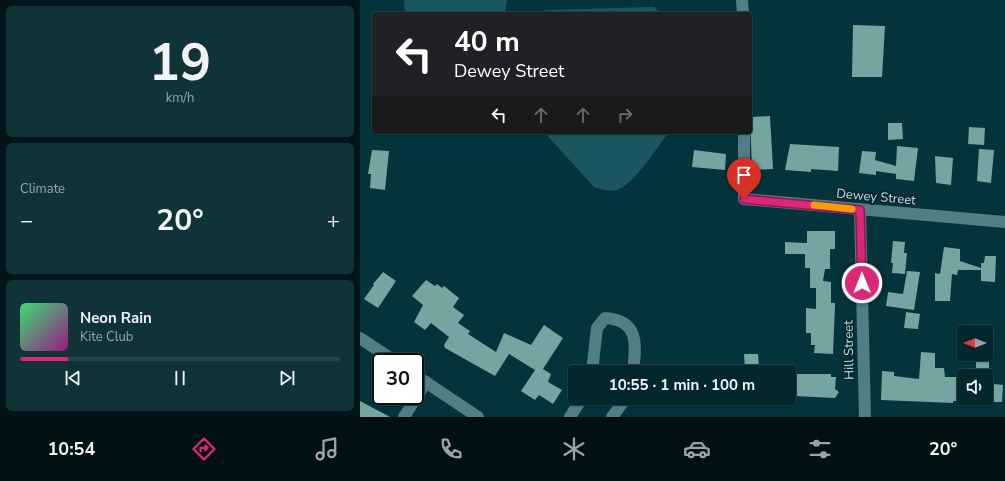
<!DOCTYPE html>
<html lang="en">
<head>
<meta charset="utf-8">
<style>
  :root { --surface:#02272c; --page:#103338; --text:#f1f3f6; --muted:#96a5a9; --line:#234448; --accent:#db2777 }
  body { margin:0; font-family:"Nunito Sans",sans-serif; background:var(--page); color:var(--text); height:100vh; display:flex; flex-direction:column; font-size:15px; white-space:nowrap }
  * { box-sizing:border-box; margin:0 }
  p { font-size:13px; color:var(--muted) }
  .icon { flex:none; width:22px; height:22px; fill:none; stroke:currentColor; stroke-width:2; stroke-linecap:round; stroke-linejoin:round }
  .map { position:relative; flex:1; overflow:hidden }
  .sheet { display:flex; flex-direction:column; gap:6px; padding:6px; background:#011518; width:360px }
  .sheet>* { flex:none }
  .guide { position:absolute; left:12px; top:12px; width:380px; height:122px; border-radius:4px; box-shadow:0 1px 3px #0004,0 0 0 1px var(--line); background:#202124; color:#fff; overflow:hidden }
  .needle { width:26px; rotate:270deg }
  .tools { position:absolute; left:597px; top:325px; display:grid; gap:8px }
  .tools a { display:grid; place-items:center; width:36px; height:36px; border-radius:4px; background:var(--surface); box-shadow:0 1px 3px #0004,0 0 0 1px var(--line); font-size:20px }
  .speed { position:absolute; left:12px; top:353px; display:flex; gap:8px; font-size:20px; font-weight:700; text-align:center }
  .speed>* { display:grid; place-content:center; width:52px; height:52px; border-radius:50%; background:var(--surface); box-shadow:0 1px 3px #0004,0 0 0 1px var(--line); line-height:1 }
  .speed .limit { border:2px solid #111; border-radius:6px; background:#fff; color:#111 }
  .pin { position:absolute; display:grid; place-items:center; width:34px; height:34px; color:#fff; margin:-41px -17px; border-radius:50% 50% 50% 0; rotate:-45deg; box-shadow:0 0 4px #0007 }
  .pin .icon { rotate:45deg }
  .me { position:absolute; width:44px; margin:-22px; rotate:359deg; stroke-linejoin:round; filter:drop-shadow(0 0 3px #0008) }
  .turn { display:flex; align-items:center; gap:14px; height:84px; padding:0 16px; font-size:18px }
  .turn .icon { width:52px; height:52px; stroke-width:2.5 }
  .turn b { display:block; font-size:28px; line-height:34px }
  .lanes { display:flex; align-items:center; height:38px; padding:0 16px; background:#0003; justify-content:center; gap:20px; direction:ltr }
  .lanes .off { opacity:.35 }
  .big { font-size:30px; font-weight:700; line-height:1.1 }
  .sheet .tile { flex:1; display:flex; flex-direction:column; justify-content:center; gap:6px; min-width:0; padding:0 14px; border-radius:6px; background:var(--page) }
  .sheet .dial { align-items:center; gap:0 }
  .dial b { font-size:52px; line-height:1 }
  .song { display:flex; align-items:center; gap:12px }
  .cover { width:48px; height:48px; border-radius:6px; background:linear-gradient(135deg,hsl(140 70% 55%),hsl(310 70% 35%)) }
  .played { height:4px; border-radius:2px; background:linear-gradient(90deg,var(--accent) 15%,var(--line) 15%) }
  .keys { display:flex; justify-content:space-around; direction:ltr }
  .heat { display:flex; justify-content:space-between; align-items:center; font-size:22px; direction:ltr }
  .trip { position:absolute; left:208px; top:365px; width:228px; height:40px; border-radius:4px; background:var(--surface); box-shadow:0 1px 3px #0004,0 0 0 1px var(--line); font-weight:700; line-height:40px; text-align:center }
  .menu { display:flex; height:64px; justify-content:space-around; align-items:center; background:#011012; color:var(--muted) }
  .menu .icon { width:28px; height:28px }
  .menu .selected { color:var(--accent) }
  .menu b { font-size:18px; color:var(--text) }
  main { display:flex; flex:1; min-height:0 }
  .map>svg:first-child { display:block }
</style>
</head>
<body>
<main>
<section class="sheet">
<div class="tile dial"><b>19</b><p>km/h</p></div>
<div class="tile"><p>Climate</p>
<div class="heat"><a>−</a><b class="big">20°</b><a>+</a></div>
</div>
<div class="tile">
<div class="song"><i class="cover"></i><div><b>Neon Rain</b><p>Kite Club</p></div></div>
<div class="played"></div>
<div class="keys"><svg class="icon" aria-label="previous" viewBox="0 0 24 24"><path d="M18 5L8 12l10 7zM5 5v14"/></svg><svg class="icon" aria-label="pause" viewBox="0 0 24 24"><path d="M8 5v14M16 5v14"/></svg><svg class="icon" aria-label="next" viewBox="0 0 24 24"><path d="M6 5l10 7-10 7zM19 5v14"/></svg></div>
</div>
</section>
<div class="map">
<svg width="645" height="417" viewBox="0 0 645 417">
  <rect width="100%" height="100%" fill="#03343b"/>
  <!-- green -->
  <g fill="#1a5660">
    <path d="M44,0h103l-2,14h-100z"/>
    <path d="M294,7l7,7h-118l2,-4z"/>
    <path d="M184,132h125c-11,14 -35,52 -50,57 -7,3 -17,1 -25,-2z"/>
  </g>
  <!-- building -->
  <g fill="#75a4a1">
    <path d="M493,25l32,1 -3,51h-30z"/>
    <path d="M410,116l3,53 -21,1 -2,-53z"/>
    <path d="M528,123h14l1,16 -15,1z"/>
    <path d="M609,127l16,1 -1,17 -16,-1z"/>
    <path d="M430,144l49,3 -1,24 -27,-2v3l-26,-2z"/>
    <path d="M537,146l21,2 -4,33 -18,-2v-5l-20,-3v4l-17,-2 3,-22 14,1 -1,8 21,6z"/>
    <path d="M619,149l15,1 -3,33 -14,-2z"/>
    <path d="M12,150l17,1 -4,39 -15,-2 1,-14h-3z"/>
    <path d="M334,150l32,4 -1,16 -33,-3z"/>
    <path d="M575,156l18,2 -2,27 -15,-2z"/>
    <path d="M447,231h28v18h-5v20h-5l-2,12 8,1v21h4v3l-2,48 -19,-1 1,-8h-4v-12h-5v-25l10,1v-21h-6v-20h-5v-14h-20v-12l22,1z"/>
    <path d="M533,241l12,1 -1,11h3l-2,21 -13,-1 1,-10h-2z"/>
    <path d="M584,247l16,2v12l21,7v-5h3l1,-7h11l-1,26 -14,-1v-11h-23l-1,5 -5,-1 -2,27h-15v-28l5,1z"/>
    <path d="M547,271l13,1 -6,38 -28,-4 2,-14 15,2z"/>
    <path d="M23,272l13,9 -18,27 -14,-9 10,-14 -1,-1z"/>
    <path d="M66,280l9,6 2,-2 5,4 2,-2 15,12 -6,9 11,8 -6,8 12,8 -2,3 28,18 8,-19 27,12 13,-20 19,13 -20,31 8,5 -3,8 14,8 -9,14 -14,-9 -4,5 -14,-9 14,-21 -26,-16 -14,22 -50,-28 -1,-3 5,-8 -18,-14 -6,7 -11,-8 9,-17 -11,-9z"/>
    <path d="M546,312l14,2 -2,15 -14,-1z"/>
    <path d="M561,352l14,1v15h9l1,9h19v24h-11v2l-72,-3 1,-29 12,1v4l25,3z"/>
    <path d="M384,354h14l1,14 -14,1z"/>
    <path d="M616,361l13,1v14l-13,-1z"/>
    <path d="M434,374h37v3h5l-1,12 4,3 -4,6 -41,-2z"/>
    <path d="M626,383l17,2 -1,17h-16z"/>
    <path d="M0,401l30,16h-30z"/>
  </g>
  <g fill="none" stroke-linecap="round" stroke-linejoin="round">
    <!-- minor -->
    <g stroke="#517d85" stroke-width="12">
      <path d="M382,0l1,14"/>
      <path d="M384,132v67l261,23"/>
      <path d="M500,210l5,207"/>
      <path d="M0,338l36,24"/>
      <path d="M232,372l5,-44 8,-10c35,2 31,28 28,54"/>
      <path d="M55,375l63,42"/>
      <path d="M44,417l22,-35"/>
      <path d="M210,417l12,-19"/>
      <path d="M252,417l14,-19"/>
    </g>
  </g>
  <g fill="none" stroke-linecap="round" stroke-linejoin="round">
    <!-- route casing -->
    <g stroke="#8e194d" stroke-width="10">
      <path id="route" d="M384,199l116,11 2,73"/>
    </g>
    <!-- route -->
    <use href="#route" stroke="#db2777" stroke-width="7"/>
    <!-- slow -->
    <path stroke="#f59e0b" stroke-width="7" d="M454,205l38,4"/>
  </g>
  <g text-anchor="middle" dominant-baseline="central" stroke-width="4" stroke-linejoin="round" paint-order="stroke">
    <!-- street labels -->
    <g font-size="13" fill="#c4dbdf" stroke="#06292e">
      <text transform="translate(516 197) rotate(5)">Dewey Street</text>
      <text transform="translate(489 350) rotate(-91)">Hill Street</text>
    </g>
  </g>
</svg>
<div class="tools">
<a><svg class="needle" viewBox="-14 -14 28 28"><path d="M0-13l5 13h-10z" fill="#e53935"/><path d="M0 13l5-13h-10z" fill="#96a5a9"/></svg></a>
<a><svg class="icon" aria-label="sound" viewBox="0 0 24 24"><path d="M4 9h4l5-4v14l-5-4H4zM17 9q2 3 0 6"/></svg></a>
</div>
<div class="speed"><div class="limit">30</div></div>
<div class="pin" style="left:384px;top:199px;background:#d93025"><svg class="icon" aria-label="arrive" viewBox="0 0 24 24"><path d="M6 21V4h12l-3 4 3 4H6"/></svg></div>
<svg class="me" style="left:502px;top:283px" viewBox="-20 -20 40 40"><circle r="17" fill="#db2777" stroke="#fff" stroke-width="3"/><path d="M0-11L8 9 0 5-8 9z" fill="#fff"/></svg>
<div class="trip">10:55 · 1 min · 100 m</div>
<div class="guide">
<div class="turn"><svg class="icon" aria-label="left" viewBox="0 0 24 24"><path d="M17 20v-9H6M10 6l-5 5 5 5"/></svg><div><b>40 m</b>Dewey Street</div></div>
<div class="lanes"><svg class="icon" aria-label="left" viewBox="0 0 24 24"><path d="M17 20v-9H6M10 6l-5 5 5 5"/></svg><svg class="icon off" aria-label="ahead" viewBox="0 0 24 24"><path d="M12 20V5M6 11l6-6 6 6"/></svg><svg class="icon off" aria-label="ahead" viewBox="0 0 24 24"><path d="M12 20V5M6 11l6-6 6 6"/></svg><svg class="icon off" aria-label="right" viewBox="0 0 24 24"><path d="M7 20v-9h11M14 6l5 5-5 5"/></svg></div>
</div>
</div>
</main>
<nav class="menu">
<b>10:54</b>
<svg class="icon selected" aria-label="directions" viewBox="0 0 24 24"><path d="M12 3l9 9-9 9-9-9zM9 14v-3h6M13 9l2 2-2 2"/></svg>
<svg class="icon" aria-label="music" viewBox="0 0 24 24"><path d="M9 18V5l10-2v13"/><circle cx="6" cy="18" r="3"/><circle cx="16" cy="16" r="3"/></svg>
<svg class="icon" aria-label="phone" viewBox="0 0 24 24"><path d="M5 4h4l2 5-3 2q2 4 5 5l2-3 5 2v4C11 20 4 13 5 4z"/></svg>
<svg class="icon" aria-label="climate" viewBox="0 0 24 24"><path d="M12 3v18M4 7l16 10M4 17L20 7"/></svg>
<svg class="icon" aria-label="car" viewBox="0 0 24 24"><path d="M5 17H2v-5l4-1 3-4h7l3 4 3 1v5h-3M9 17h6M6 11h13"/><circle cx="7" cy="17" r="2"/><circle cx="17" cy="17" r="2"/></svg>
<svg class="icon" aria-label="filters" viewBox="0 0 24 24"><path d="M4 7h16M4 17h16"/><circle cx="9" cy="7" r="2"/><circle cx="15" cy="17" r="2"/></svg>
<b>20°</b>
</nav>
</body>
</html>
